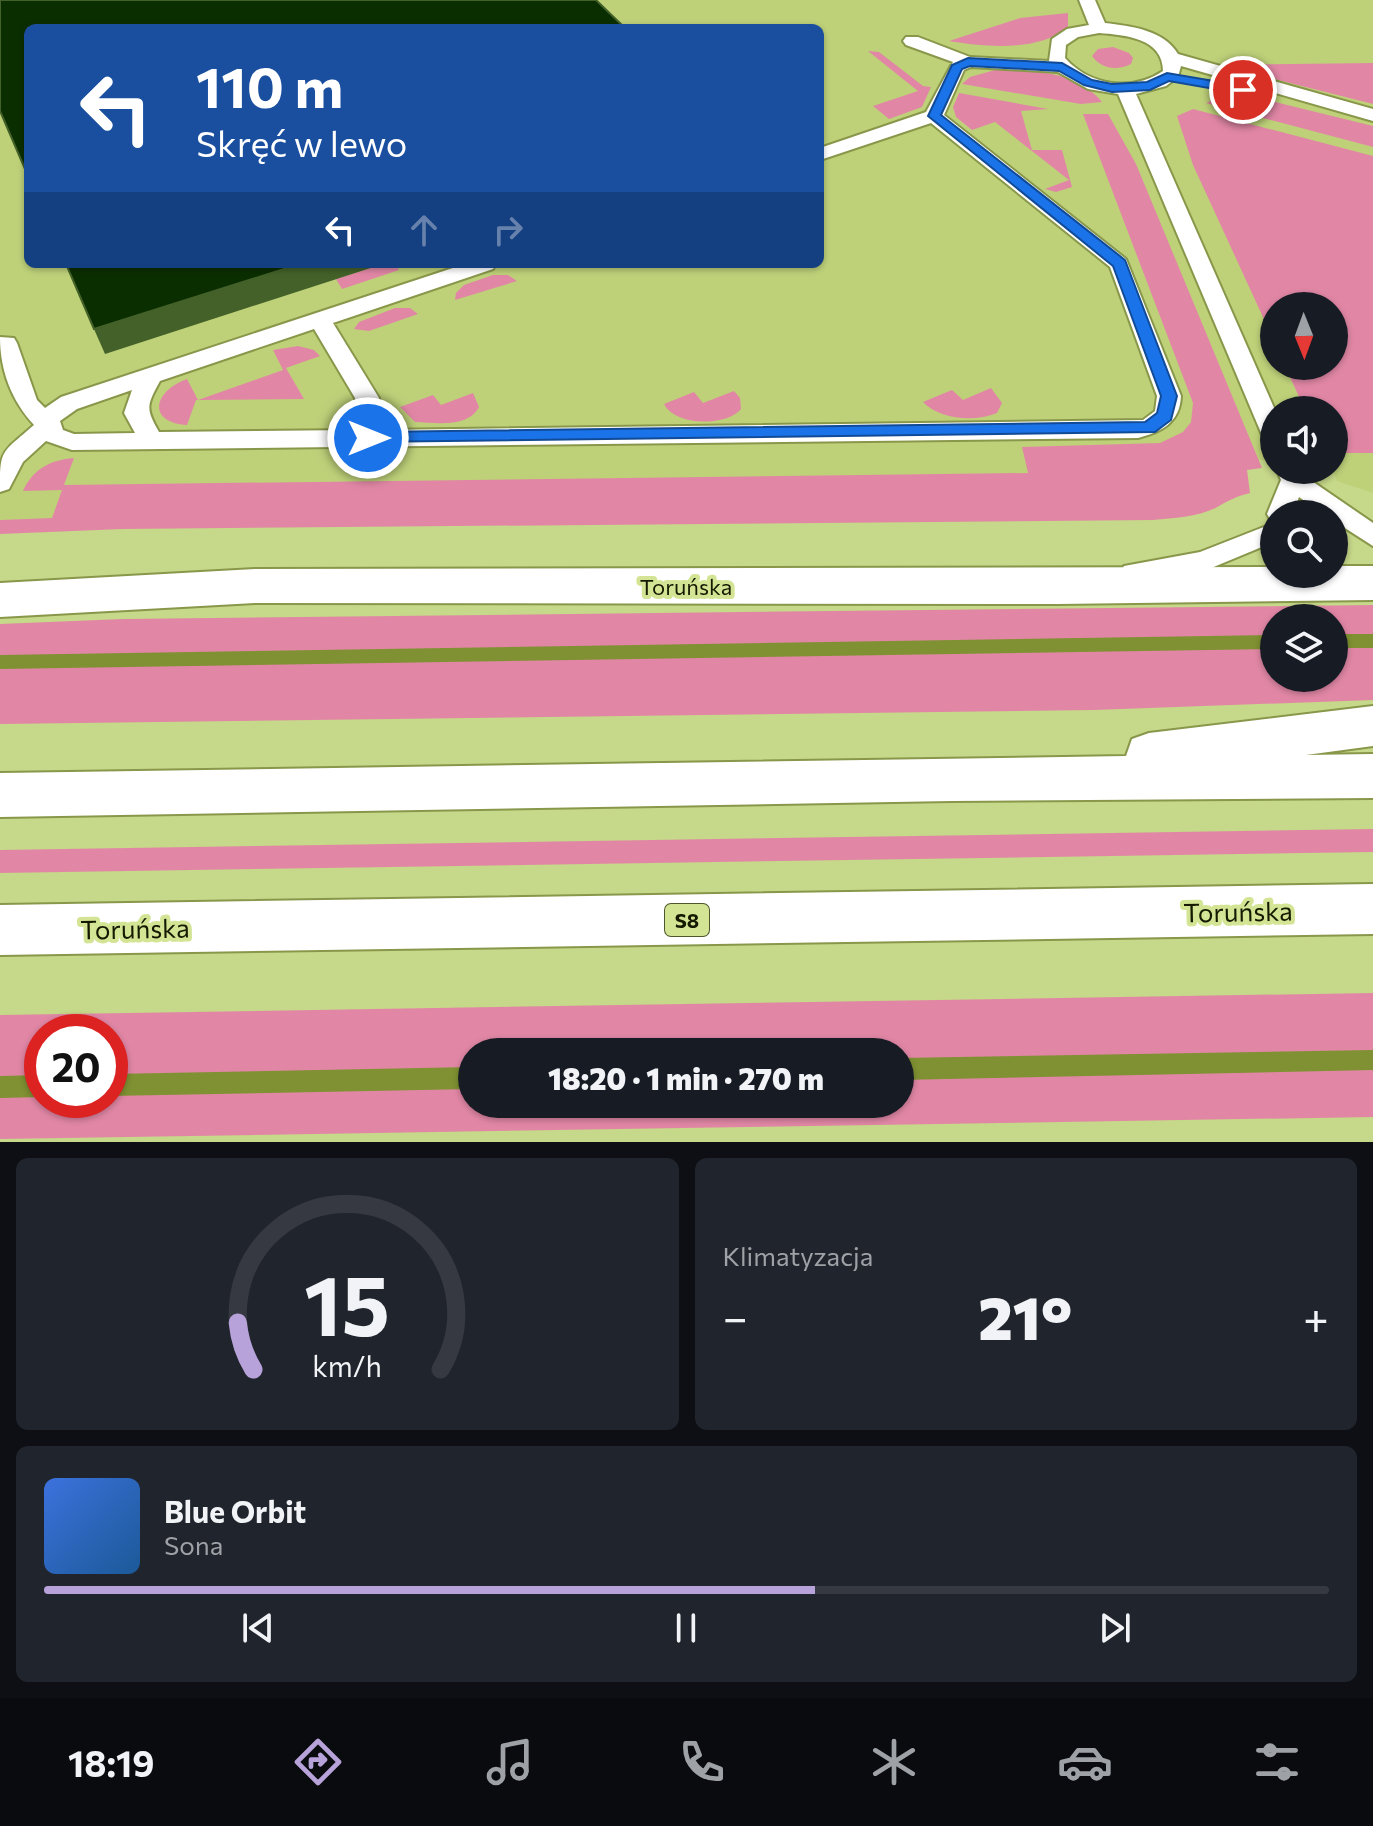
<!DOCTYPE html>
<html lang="pl">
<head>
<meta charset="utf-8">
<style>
  :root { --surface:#171b24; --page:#20242c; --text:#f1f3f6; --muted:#9ea1a6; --line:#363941; --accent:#b7a2d9 }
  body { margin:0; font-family:Commissioner,sans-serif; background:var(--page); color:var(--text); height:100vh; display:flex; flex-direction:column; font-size:30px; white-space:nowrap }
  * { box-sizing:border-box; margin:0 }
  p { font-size:26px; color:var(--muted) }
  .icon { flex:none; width:44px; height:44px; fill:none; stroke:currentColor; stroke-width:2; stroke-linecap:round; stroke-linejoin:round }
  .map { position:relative; height:1142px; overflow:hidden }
  .details { display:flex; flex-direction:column; gap:16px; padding:16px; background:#0d0f14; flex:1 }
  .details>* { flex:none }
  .banner { position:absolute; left:24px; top:24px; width:800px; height:244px; border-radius:12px; box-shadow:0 2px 6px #0004; background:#1a4fa0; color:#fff; overflow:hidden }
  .needle { width:52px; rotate:179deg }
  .tools { position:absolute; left:1260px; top:292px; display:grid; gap:16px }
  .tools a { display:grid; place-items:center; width:88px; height:88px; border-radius:50%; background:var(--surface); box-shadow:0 2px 6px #0004; font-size:40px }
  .speed { position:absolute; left:24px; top:1014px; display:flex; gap:16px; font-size:40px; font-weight:700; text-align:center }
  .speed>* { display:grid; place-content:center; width:104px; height:104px; border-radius:50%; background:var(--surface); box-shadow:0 2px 6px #0004; line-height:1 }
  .speed .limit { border:12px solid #d22; background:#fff; color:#111 }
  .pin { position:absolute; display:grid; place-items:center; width:68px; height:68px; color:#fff; margin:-34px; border:4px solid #fff; border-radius:50%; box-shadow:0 2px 8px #0007 }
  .me { position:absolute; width:88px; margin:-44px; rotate:90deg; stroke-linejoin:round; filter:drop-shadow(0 0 6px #0008) }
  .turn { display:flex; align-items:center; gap:28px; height:168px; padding:0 40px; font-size:36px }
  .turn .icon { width:104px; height:104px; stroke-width:2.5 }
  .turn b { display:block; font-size:56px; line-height:68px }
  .lanes { display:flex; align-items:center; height:76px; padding:0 40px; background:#0003; justify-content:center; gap:40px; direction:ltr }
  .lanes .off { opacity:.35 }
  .big { font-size:60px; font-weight:800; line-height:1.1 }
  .details .tile { flex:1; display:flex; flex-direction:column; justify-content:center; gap:12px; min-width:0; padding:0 28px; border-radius:12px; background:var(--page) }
  .details .dial { align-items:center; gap:0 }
  .dial svg { height:208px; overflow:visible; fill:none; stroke:var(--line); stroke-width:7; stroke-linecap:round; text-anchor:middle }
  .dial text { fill:var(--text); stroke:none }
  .song { display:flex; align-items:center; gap:24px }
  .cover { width:96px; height:96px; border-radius:12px; background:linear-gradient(135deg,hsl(220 70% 55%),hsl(210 70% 35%)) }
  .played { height:8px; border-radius:4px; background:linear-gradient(90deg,var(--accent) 60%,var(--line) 60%) }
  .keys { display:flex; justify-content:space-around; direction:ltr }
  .heat { display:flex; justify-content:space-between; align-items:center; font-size:44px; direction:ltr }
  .details .tiles { flex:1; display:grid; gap:16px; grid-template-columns:1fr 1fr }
  .tile:last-child { grid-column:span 2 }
  .trip { position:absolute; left:458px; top:1038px; width:456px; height:80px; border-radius:40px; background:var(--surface); box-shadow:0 2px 6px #0004; font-weight:800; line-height:80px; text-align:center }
  .tabs { display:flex; height:128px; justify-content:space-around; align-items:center; background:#090b0e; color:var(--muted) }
  .tabs .icon { width:56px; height:56px }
  .tabs .selected { color:var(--accent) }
  .tabs b { font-size:36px; color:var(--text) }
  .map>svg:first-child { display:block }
</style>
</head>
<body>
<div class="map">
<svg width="1373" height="1142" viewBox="0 0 1373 1142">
  <rect width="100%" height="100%" fill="#c6d889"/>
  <!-- built -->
  <path fill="#bed179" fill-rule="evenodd" d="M0,0h1373v493l-36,-12 -4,-11 1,-60h-60v50h-15l-13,8 -1246,57zM28,28h792v236h-792zM1274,306h60v60h-60z"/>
  <!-- green -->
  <g fill="#e187a5" fill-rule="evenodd">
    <path d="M1068,13v14c-29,25 -83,20 -119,14l71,-23z"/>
    <path d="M1113,47l16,6 4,5 -2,6c-14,7 -30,5 -39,-8l6,-7z"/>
    <path d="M868,51l11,1 44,34 8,1 -9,20 -33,12 -16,-13 45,-15z"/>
    <path d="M1373,63v41l-154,-39z"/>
    <path d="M995,70c37,1 81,0 107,32l-21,2 -119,-20 8,-7z"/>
    <path d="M1212,90l59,11 102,25v21l-167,-44 7,-3z"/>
    <path d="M959,93l89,16 -27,2 11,39h30l10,37 -16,5 -11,-3 24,-9 -74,-58 -23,8 -16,-13 -3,-10z"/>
    <path d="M1193,109l180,47v297h-39v-43h-29l-20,-44h49v-60h-60v35l-81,-176 -16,-49z"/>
    <path d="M1083,114h25l28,50 126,304 -15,2 3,23c-13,3 -20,7 -31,13 -19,11 -44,12 -66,14l-1031,9 -122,5v-14l52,-2 10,-28 -39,1c10,-22 27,-31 51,-33l-10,27 964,-12 -6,-26 138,-4 23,-11 8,-10 2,-19z"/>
    <path d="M383,264h12l4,6 -57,19 -6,-10z"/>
    <path d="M493,275h15l9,6 -62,19 1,-7 8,-8z"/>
    <path d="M395,308h15l8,6 -49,17 -15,-2 5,-7z"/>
    <path d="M298,346l16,4 6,6 -34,12 18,31 -108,1 -9,25c-42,-3 -32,-35 0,-46l11,21 85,-30 -10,-20z"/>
    <path d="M991,388l11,15 -5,10c-22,9 -57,7 -74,-11l29,-12 11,10z"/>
    <path d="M734,391l6,7 1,11c-15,18 -66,17 -77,-5l30,-12 9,11z"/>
    <path d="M473,393l6,14c-11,21 -43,16 -64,15l-15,-15 33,-12 8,10z"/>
    <path d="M1373,605v95l-279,10 -1094,14v-100l123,-5zM1274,618h60v60h-60z"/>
    <path d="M1373,829v23l-1373,21v-23z"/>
    <path d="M1373,993v124l-1373,22v-124zM42,1032h68v68h-68zM472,1052h428v52h-428z"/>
  </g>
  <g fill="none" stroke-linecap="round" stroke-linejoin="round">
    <!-- stream -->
    <g fill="#7f9132" fill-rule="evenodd">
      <rect x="1334" y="634" width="39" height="14"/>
      <path d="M1274,635v14l-1274,20v-14z"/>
      <path d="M1373,1050v20l-473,10v-22z"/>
      <path d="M472,1067v22l-362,7v-22z"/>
      <path d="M42,1075v22l-42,1v-22z"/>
    </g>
    <!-- lane casing -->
    <g stroke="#88974a" stroke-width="4">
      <g id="lane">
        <path d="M1079,0h16l10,23c26,3 59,7 73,31l195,55v12l-192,-55 -3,11 -12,9 -30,8 139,316 -1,33 -8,-2 -4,-6 -144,-341 -30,-5 -30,-17 -87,-5 -7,3 -20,45 182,144 55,137c-1,27 -20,36 -43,42l-1066,12 -26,-9 -23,21 -14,27 -9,3c0,-44 1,-38 34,-67 -23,-25 -34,-55 -34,-88l14,1 3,5 20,57 8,8 16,-11 404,-133h31l-3,5 -160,54 46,75 1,32 763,-10 12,-9 2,-15 -47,-129 -179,-144 -111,37v-12l106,-36 27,-50 -47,-17 -3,-4 3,-4h12l52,20 79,4 3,-22 15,-10 22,-4zM1099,33c26,2 64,5 64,38 -31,21 -73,15 -98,-13l1,-13 12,-8zM314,329l41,69 1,32 -197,2c-14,-24 -12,-27 1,-51zM132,390l-8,23 11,20 -61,1 -11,-4 -3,-9 17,-12z"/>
        <path d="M1277,470h24l2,5 70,48v23l-39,-25v-7h-11l-24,-17 -6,17h-19v7h-3l-4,-7 14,-34z"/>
        <path d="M1274,523v19l-70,29 -71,12 -9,-3 -4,-7 4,-7 76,-14z"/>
      </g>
    </g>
    <!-- secondary casing -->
    <g stroke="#88974a" stroke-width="4">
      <path id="secondary" d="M1334,566h39v34l-315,4 -803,-1 -255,14v-34l255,-14 1019,-2v7h60z"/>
    </g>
    <!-- highway casing -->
    <g stroke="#88974a" stroke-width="4">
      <g id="highway">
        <path d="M1373,706v40l-67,9 67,-1v44l-421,3 -952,16v-44l1126,-17 6,-17 17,-6z"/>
        <path d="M1373,884v50l-1373,21v-50z"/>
      </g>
    </g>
    <!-- lane -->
    <use href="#lane" fill="#fff" fill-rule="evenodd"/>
    <!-- secondary -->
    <use href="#secondary" fill="#fff" fill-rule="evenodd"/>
    <!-- highway -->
    <use href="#highway" fill="#fff" fill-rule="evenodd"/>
  </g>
  <!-- shaded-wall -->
  <path fill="#436129" d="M300,264h83l-278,90 -11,-25z"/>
  <!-- building -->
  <g fill="#0b2e00" stroke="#436129" stroke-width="2">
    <path d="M0,0h596l29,28h-597v148l-28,-65z"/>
    <path d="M66,264h234l-206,65z"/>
  </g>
  <!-- route -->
  <path fill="#1a73e8" stroke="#114b97" stroke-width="2" d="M968,58l94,5 30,17 20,4 35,-2 20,-9 76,13 7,4 -7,4 -74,-13 -19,9 -38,2 -28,-7 -25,-14 -89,-5 -8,3 -21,46 184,145 52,136 -6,24 -16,12 -793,10 -2,-4 2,-4 6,-2 777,-10 12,-9 4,-17 -48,-130 -185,-150 24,-51z"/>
  <g text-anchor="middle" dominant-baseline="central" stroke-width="8" stroke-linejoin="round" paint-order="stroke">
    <!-- shield labels -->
    <rect fill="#d3e595" stroke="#4d562d" stroke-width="2" x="665" y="904" width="44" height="32" rx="6"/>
    <g font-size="20" font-weight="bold" fill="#141900">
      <text x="687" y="920">S8</text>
    </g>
    <!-- street labels -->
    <g font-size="22" fill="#141900" stroke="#d3e595">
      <text x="686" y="586">Toruńska</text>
    </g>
    <!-- near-street labels -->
    <g font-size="26" fill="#141900" stroke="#d3e595">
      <text transform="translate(1238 911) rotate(-1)">Toruńska</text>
      <text transform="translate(135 928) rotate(-1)">Toruńska</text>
    </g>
  </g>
</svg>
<div class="tools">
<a><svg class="needle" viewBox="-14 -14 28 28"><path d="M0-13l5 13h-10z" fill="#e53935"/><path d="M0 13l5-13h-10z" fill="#9ea1a6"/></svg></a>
<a><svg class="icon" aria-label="sound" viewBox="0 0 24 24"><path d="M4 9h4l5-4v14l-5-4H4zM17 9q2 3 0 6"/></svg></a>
<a><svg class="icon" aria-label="search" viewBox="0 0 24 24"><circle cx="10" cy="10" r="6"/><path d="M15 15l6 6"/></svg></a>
<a><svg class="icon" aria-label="layers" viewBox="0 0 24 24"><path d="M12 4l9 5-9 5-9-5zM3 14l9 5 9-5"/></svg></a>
</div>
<div class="speed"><div class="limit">20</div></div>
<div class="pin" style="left:1243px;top:90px;background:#d93025"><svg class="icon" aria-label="arrive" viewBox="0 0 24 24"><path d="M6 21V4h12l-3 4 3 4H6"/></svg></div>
<svg class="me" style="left:368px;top:438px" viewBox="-20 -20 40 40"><circle r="17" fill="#1a73e8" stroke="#fff" stroke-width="3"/><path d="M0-11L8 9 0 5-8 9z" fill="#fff"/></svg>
<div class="trip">18:20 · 1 min · 270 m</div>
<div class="banner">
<div class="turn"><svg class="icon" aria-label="left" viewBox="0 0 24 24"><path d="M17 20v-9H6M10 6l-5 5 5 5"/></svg><div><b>110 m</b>Skręć w lewo</div></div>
<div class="lanes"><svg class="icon" aria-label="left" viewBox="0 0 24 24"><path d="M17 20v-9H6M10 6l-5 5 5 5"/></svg><svg class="icon off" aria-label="ahead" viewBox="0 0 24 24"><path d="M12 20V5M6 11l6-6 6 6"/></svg><svg class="icon off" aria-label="right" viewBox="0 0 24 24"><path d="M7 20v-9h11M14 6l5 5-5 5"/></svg></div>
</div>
</div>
<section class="details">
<div class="tiles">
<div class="tile dial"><svg viewBox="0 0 100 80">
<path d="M14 69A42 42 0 1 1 86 69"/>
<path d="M14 69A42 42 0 0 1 8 51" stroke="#b7a2d9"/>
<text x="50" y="56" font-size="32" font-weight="700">15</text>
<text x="50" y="72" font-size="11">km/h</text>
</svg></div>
<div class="tile"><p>Klimatyzacja</p>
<div class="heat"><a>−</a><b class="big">21°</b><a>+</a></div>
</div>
<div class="tile">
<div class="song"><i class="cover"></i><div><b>Blue Orbit</b><p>Sona</p></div></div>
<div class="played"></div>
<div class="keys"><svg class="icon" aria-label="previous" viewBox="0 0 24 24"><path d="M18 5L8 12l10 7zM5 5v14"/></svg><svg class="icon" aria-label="pause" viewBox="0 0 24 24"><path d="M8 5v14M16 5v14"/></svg><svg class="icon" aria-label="next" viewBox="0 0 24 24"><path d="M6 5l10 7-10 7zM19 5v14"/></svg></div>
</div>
</div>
</section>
<nav class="tabs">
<b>18:19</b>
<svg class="icon selected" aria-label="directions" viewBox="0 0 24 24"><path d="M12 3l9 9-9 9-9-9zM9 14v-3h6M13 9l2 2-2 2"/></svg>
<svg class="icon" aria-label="music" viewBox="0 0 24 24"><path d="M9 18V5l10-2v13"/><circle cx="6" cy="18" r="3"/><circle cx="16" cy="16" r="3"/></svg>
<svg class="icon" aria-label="phone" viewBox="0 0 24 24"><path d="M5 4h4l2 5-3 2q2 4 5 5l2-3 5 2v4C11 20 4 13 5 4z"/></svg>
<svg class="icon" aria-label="climate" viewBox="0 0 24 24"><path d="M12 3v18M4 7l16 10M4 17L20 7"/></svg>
<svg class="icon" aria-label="car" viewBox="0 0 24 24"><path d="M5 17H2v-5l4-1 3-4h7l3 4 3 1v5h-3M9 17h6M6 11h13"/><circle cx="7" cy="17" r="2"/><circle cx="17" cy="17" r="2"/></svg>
<svg class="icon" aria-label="filters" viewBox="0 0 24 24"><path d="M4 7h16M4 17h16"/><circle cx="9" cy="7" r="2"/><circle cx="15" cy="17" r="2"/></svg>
</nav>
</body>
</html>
